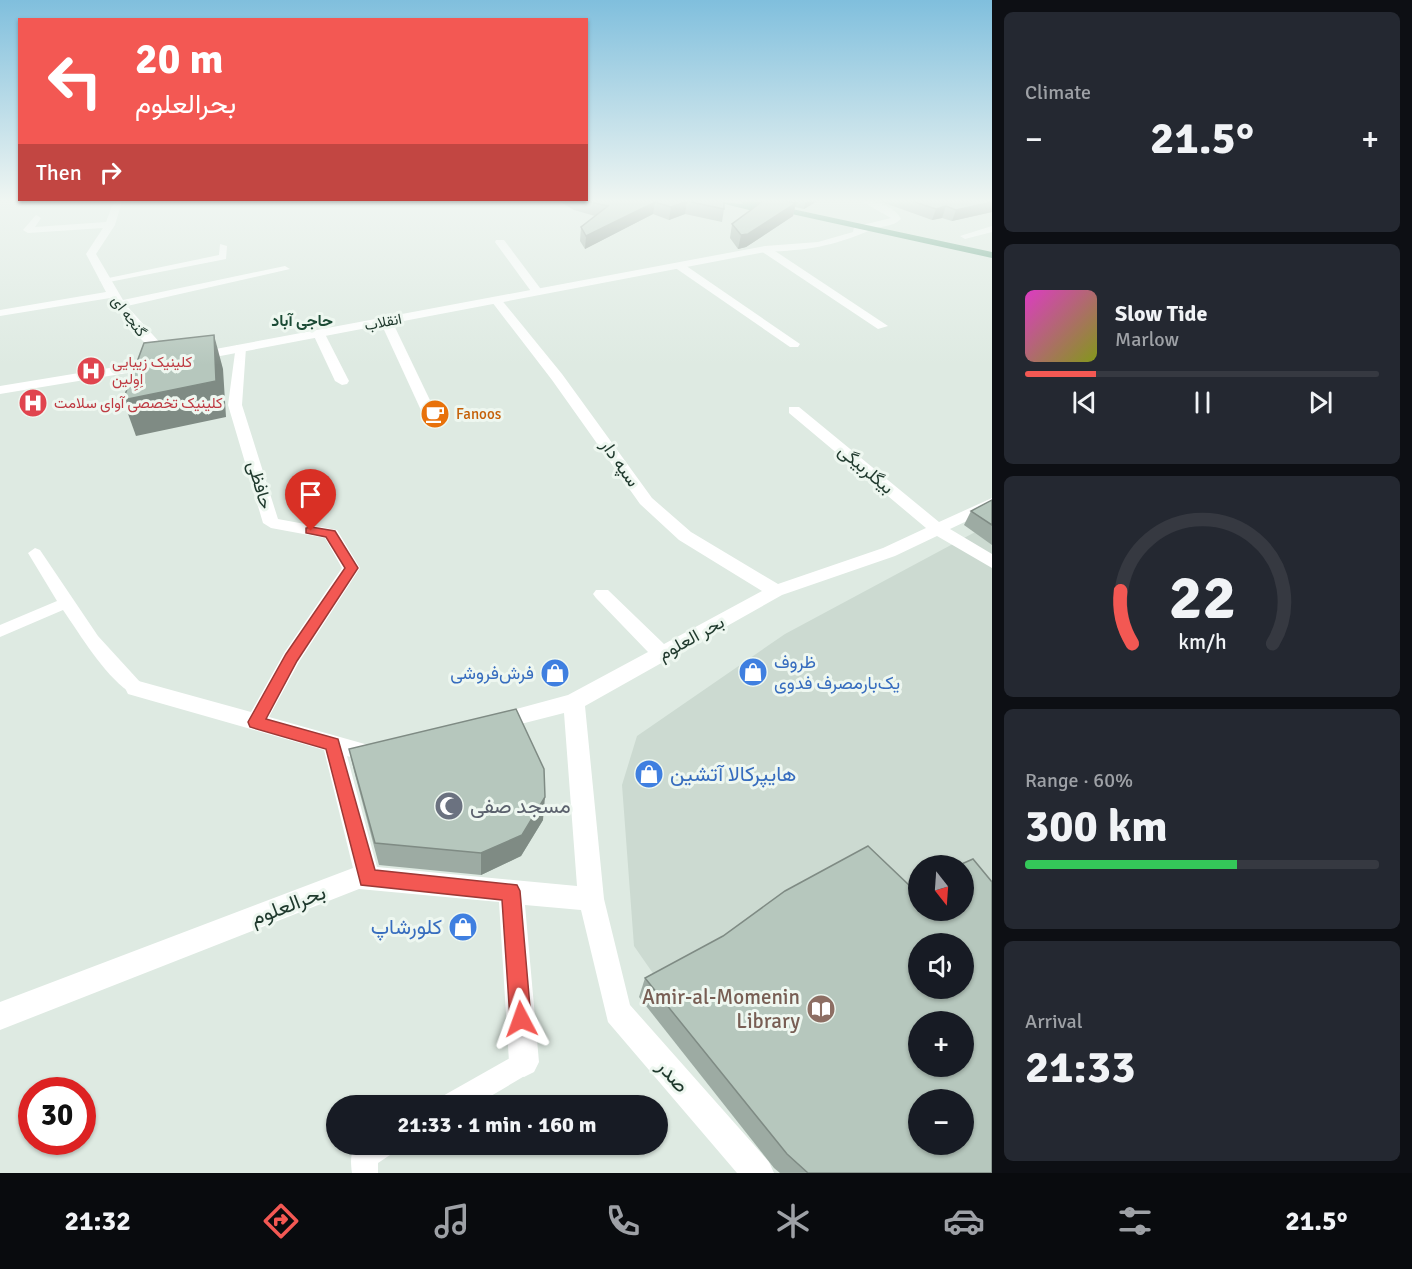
<!DOCTYPE html>
<html lang="en">
<head>
<meta charset="utf-8">
<style>
  :root { --surface:#171b24; --page:#242831; --text:#f1f3f6; --muted:#9ea1a6; --line:#363941; --accent:#f35853 }
  body { margin:0; font-family:Signika,Vazirmatn,sans-serif; background:var(--page); color:var(--text); height:100vh; display:flex; flex-direction:column; font-size:22px; white-space:nowrap }
  * { box-sizing:border-box; margin:0 }
  p { font-size:20px; color:var(--muted) }
  .icon { flex:none; width:33px; height:33px; fill:none; stroke:currentColor; stroke-width:2; stroke-linecap:round; stroke-linejoin:round }
  .map { position:relative; flex:1; overflow:hidden }
  .panel { display:flex; flex-direction:column; gap:12px; padding:12px; background:#0d0f14; width:420px }
  .panel>* { flex:none }
  .guide { position:absolute; left:18px; top:18px; width:570px; height:183px; border-radius:0px; box-shadow:0 2px 4px #0004; background:#f35853; color:#fff; overflow:hidden }
  .needle { width:39px; rotate:163deg }
  .fabs { position:absolute; left:908px; top:855px; display:grid; gap:12px }
  .fabs a { display:grid; place-items:center; width:66px; height:66px; border-radius:50%; background:var(--surface); box-shadow:0 2px 4px #0004; font-size:30px }
  .speed { position:absolute; left:18px; top:1077px; display:flex; gap:12px; font-size:30px; font-weight:700; text-align:center }
  .speed>* { display:grid; place-content:center; width:78px; height:78px; border-radius:50%; background:var(--surface); box-shadow:0 2px 4px #0004; line-height:1 }
  .speed .limit { border:9px solid #d22; background:#fff; color:#111 }
  .pin { position:absolute; display:grid; place-items:center; width:51px; height:51px; color:#fff; margin:-62px -26px; border-radius:50% 50% 50% 0; rotate:-45deg; box-shadow:0 0 6px #0007 }
  .pin .icon { rotate:45deg }
  .me { position:absolute; width:66px; margin:-33px; rotate:356deg; stroke-linejoin:round; filter:drop-shadow(0 0 4px #0008) }
  .turn { display:flex; align-items:center; gap:21px; height:126px; padding:0 18px; font-size:27px }
  .turn .icon { width:78px; height:78px; stroke-width:2.5 }
  .turn b { display:block; font-size:42px; line-height:51px }
  .then { display:flex; align-items:center; height:57px; padding:0 18px; background:#0003; gap:12px; font-size:22px }
  .big { font-size:45px; font-weight:700; line-height:1.1 }
  .panel .card { flex:1; display:flex; flex-direction:column; justify-content:center; gap:9px; min-width:0; padding:0 21px; border-radius:9px; background:var(--page) }
  .panel .dial { align-items:center; gap:0 }
  .dial svg { height:156px; overflow:visible; fill:none; stroke:var(--line); stroke-width:7; stroke-linecap:round; text-anchor:middle }
  .dial text { fill:var(--text); stroke:none }
  .song { display:flex; align-items:center; gap:18px }
  .cover { width:72px; height:72px; border-radius:9px; background:linear-gradient(135deg,hsl(310 70% 55%),hsl(70 70% 35%)) }
  .played { height:6px; border-radius:3px; background:linear-gradient(90deg,var(--accent) 20%,var(--line) 20%) }
  .keys { display:flex; justify-content:space-around; direction:ltr }
  .heat { display:flex; justify-content:space-between; align-items:center; font-size:33px; direction:ltr }
  .charge { height:9px; border-radius:4px; background:linear-gradient(90deg,#34c759 60%,var(--line) 0) }
  .trip { position:absolute; left:326px; top:1095px; width:342px; height:60px; border-radius:30px; background:var(--surface); box-shadow:0 2px 4px #0004; font-weight:700; line-height:60px; text-align:center }
  .dock { display:flex; height:96px; justify-content:space-around; align-items:center; background:#090b0e; color:var(--muted) }
  .dock .icon { width:42px; height:42px }
  .dock .selected { color:var(--accent) }
  .dock b { font-size:27px; color:var(--text) }
  main { display:flex; flex:1; min-height:0 }
  .map>svg:first-child { display:block }
</style>
</head>
<body>
<main>
<div class="map">
<svg width="992" height="1173" viewBox="0 0 992 1173">
  <rect width="100%" height="100%" fill="#deeae2"/>
  <!-- built -->
  <path fill="#ccdad1" fill-rule="evenodd" d="M992,523v650h-156l-129,-122 -73,-105 -12,-161 15,-49 148,-102zM918,866h45v44h-45zM918,944h45v44h-45zM918,1022h45v44h-45zM918,1100h45v44h-45z"/>
  <g fill="none" stroke-linecap="round" stroke-linejoin="round">
    <!-- lane -->
    <g fill="#fff" fill-rule="evenodd">
      <path d="M220,244l7,2 -1,13 -122,24 -5,-3 120,-25z"/>
      <path d="M35,548l5,2 58,86 43,47 2,5 -2,5c-5,1 -9,2 -13,-2 -25,-18 -47,-55 -65,-81l-63,27v-12l57,-24 -29,-48z"/>
      <path d="M524,1050l9,3 3,9 -3,9 -59,35h-36l3,-9z"/>
      <path d="M359,1144h38l-4,9 -15,10v10h-26c-1,-10 -3,-23 7,-29z"/>
    </g>
    <!-- street -->
    <g fill="#fff" fill-rule="evenodd">
      <path d="M114,201h8l-7,24 -19,29 27,46 162,-34 5,3 -163,37 44,49 2,3 -6,4 -4,-1 -24,-24 -29,-39 -110,18v-6l106,-18 -20,-38 17,-26 -75,5 -5,-3 13,-15 5,3 -6,9 71,-5z"/>
      <path d="M992,226v6l-27,7 -5,-3z"/>
      <path d="M496,240h8l39,52 -2,2h-8l-38,-52z"/>
      <path d="M761,247h8l119,79 -10,3 -117,-78z"/>
      <path d="M674,263h8l118,81 -2,3h-8l-116,-80z"/>
      <path d="M492,298h8l62,76 90,124 39,34 87,52 105,-36 43,-20 -137,-115v-6h10l140,115 53,-24v11l-42,20 42,25v14l-55,-32 -42,20 -113,39 -197,111 19,193 26,106 139,157 5,11h-37l-129,-151 -27,-112 -56,-5 14,157 -5,10 -10,5 -10,-5 -5,-10 -10,-160 -140,-13 -359,141v-28l353,-134 -29,-118 -196,-56 -3,-6 3,-6 7,-2 116,32 33,-59 58,-85 -17,-30 -54,-10 -8,-5 -35,-118 8,-60h8l2,3 -4,57 36,114 59,11 23,38 -61,94 -30,55 110,31 3,6 -3,6 -8,3 -24,-7 30,111 200,19 -13,-173 -67,17 -7,-2 -4,-6 4,-6 78,-21 80,-43 -52,-54 -3,-4 3,-4h12l56,54 98,-53 -83,-51 -39,-36 -88,-124 -60,-78z"/>
      <path d="M386,317l6,4 47,98 -2,3h-10l-2,-3 -45,-98z"/>
      <path d="M319,330l6,4 24,47 -2,3 -5,1 -7,-4 -22,-47z"/>
    </g>
    <!-- secondary -->
    <g fill="#fff" fill-rule="evenodd">
      <path d="M861,201c13,0 34,5 40,18 -9,9 -20,6 -30,11 -41,17 -62,20 -106,22l-571,109 -6,-4 6,-4 571,-107 53,-4 35,-10 1,-5 37,-9z"/>
      <path d="M158,360l5,1v6l-163,27v-8z"/>
    </g>
    <!-- primary -->
    <path fill="#62a083" fill-rule="evenodd" d="M713,201l30,3 -3,-3h15l237,51v6l-232,-51 -3,5z"/>
  </g>
  <!-- wall -->
  <g fill="#9daba3">
    <path d="M559,201h165v8l-2,13 -37,-8 -16,6 -16,-6 -68,35 -5,-8 1,-14 14,-11 -21,-6z"/>
    <path d="M763,201h54l-13,8 -9,-2 -2,9 -47,31 -8,2 -8,-11 2,-14z"/>
    <path d="M879,201h113v11l-40,9 -10,-3 -10,2z"/>
    <path d="M992,500v45l-28,-20 7,-14z"/>
    <path d="M349,749l194,71 -22,36 -40,19 -102,-10 -25,-94z"/>
    <path d="M909,885l83,288h-212l-6,-5 -135,-171 6,-19z"/>
  </g>
  <!-- shaded-wall -->
  <g fill="#7f8b84">
    <path d="M687,201l-2,13 -16,6 2,-13z"/>
    <path d="M806,201h11l-13,8z"/>
    <path d="M655,202l-2,12 -68,35 1,-13z"/>
    <path d="M992,202v10l-40,9 4,-11z"/>
    <path d="M796,203l-3,13 -47,31 -8,2 3,-14z"/>
    <path d="M946,206l-4,12 -10,2 4,-11z"/>
    <path d="M214,335l9,34 3,48 -90,19 -13,-36z"/>
    <path d="M545,797l-2,23 -22,36 -40,19v-22z"/>
  </g>
  <!-- building -->
  <g fill="#b6c7bd" stroke="#7f8b84" stroke-width="1.5" fill-rule="evenodd">
    <path d="M586,201h138v8l-37,-8 -16,6 -16,-5 -69,34 -5,-9 27,-21z"/>
    <path d="M763,201h19l14,2 -48,31 -7,1 -9,-11z"/>
    <path d="M912,201h80v1l-36,8 -10,-4 -10,3z"/>
    <path d="M214,335l2,46 -93,19 21,-57z"/>
    <path d="M992,500v25l-21,-14z"/>
    <path d="M516,709l28,60 1,28 -23,38 -41,18 -106,-10 -26,-94z"/>
    <path d="M868,846l41,39 9,-4v29h45v-44h-6l16,-7 19,23v291h-184l-21,-19 -142,-176 78,-42 62,-45zM918,944h45v44h-45zM918,1022h45v44h-45zM918,1100h45v44h-45z"/>
  </g>
  <!-- sky -->
  <linearGradient id="sky" x2="0" y2="1"><stop stop-color="#80bfdd"/><stop offset="0.55" stop-color="#f0f6f2"/><stop offset="1" stop-color="#f0f6f2" stop-opacity="0"/></linearGradient>
  <rect width="992" height="365" fill="url(#sky)"/>
  <!-- route -->
  <path fill="#f35853" stroke="#9e3936" stroke-width="1.5" d="M311,527l24,4 23,37 -61,93 -31,58 72,20 37,131 142,15 3,6 11,128 -3,8 -7,3 -8,-3 -3,-8 -8,-119 -141,-15 -35,-136 -76,-22 -2,-5 38,-68 59,-86 -19,-31 -20,-4v-5z"/>
  <!-- icons -->
  <defs>
    <g id="hospital-disc" transform="scale(1.5)"><circle r="9.5" fill="#e0444e" stroke="#eef7f0"/><path d="M-5-5h3v3.5h4V-5h3V5h-3V1.5h-4V5h-3Z" fill="#fff"/></g>
    <g id="cafe-disc" transform="scale(1.5)"><circle r="9.5" fill="#e8710a" stroke="#eef7f0"/><path d="M-5.5-4.5H6V0H3Q3 3.5 0 3.5H-2.5Q-5.5 3.5-5.5 0ZM3-3.2v2h1.7v-2ZM-6 4.5H4V6H-6Z" fill="#fff"/></g>
    <g id="shop-disc" transform="scale(1.5)"><circle r="9.5" fill="#3f7fe0" stroke="#eef7f0"/><path d="M-5-2.5h2.3a2.7 3.5 0 0 1 5.4 0H5L5.5 6h-11ZM-1.5-2.5h3a1.5 2.3 0 0 0-3 0Z" fill="#fff"/></g>
    <g id="mosque-disc" transform="scale(1.5)"><circle r="9.5" fill="#6b7280" stroke="#eef7f0"/><path d="M3.5-4.9A6 6 0 1 0 3.5 4.9A5 5 0 1 1 3.5-4.9Z" fill="#fff"/></g>
    <g id="library-disc" transform="scale(1.5)"><circle r="9.5" fill="#8d6e63" stroke="#eef7f0"/><path d="M-6-4Q-3-5.5-.7-3.5V5Q-3 3-6 4ZM6-4Q3-5.5 .7-3.5V5Q3 3 6 4Z" fill="#fff"/></g>
  </defs>
  <g fill-rule="evenodd">
    <use href="#hospital-disc" x="91" y="371"/>
    <use href="#hospital-disc" x="33" y="403"/>
    <use href="#cafe-disc" x="435" y="414"/>
    <use href="#shop-disc" x="753" y="672"/>
    <use href="#shop-disc" x="555" y="673"/>
    <use href="#shop-disc" x="649" y="774"/>
    <use href="#mosque-disc" x="449" y="806"/>
    <use href="#shop-disc" x="463" y="927"/>
    <use href="#library-disc" x="821" y="1009"/>
  </g>
  <g text-anchor="middle" dominant-baseline="central" stroke-width="6" stroke-linejoin="round" paint-order="stroke">
    <!-- far-street labels -->
    <g font-size="15" fill="#1f392d" stroke="#eef7f0">
      <text transform="translate(129 316) rotate(53)">گنجه ای</text>
      <text transform="translate(383 322) rotate(-11)">انقلاب</text>
    </g>
    <!-- far-health labels -->
    <g font-size="15" fill="#be3a42" stroke="#eef7f0" text-anchor="start">
      <text x="112" y="362">کلینیک زیبایی<tspan x="112" dy="17">اِوِلین</tspan></text>
      <text x="54" y="403">کلینیک تخصصی آوای سلامت</text>
    </g>
    <!-- far-food labels -->
    <g font-size="15" fill="#c56008" stroke="#eef7f0" text-anchor="start">
      <text x="456" y="414">Fanoos</text>
    </g>
    <!-- far-neighbourhood labels -->
    <g font-size="16" font-weight="bold" fill="#1b4b35" stroke="#eef7f0">
      <text x="302" y="321">حاجی آباد</text>
    </g>
    <!-- street labels -->
    <g font-size="18" fill="#1f392d" stroke="#eef7f0">
      <text transform="translate(620 463) rotate(55)">سپه دار</text>
      <text transform="translate(866 469) rotate(40)">بیگلربیگی</text>
      <text transform="translate(260 485) rotate(74)">حافظی</text>
      <text transform="translate(691 638) rotate(-29)">بحر العلوم</text>
    </g>
    <!-- shop labels -->
    <g font-size="18" fill="#366cbe" stroke="#eef7f0" text-anchor="start">
      <text x="774" y="662">ظروف<tspan x="774" dy="21">یک‌بارمصرف فدوی</tspan></text>
      <text x="534" y="673" text-anchor="end">فرش‌فروشی</text>
    </g>
    <!-- near-shop labels -->
    <g font-size="21" fill="#366cbe" stroke="#eef7f0" text-anchor="start">
      <text x="670" y="774">هایپرکالا آتشین</text>
      <text x="442" y="927" text-anchor="end">کلورشاپ</text>
    </g>
    <!-- near-worship labels -->
    <g font-size="21" fill="#5b616d" stroke="#eef7f0" text-anchor="start">
      <text x="470" y="806">مسجد صفی</text>
    </g>
    <!-- near-street labels -->
    <g font-size="21" fill="#1f392d" stroke="#eef7f0">
      <text transform="translate(288 905) rotate(-21)">بحرالعلوم</text>
      <text transform="translate(673 1076) rotate(49)">صدر</text>
    </g>
    <!-- near-education labels -->
    <g font-size="21" fill="#785e54" stroke="#eef7f0" text-anchor="end">
      <text x="800" y="997">Amir-al-Momenin<tspan x="800" dy="24">Library</tspan></text>
    </g>
  </g>
</svg>
<div class="fabs">
<a><svg class="needle" viewBox="-14 -14 28 28"><path d="M0-13l5 13h-10z" fill="#e53935"/><path d="M0 13l5-13h-10z" fill="#9ea1a6"/></svg></a>
<a><svg class="icon" aria-label="sound" viewBox="0 0 24 24"><path d="M4 9h4l5-4v14l-5-4H4zM17 9q2 3 0 6"/></svg></a>
<a>+</a>
<a>−</a>
</div>
<div class="speed"><div class="limit">30</div></div>
<div class="pin" style="left:311px;top:531px;background:#d93025"><svg class="icon" aria-label="arrive" viewBox="0 0 24 24"><path d="M6 21V4h12l-3 4 3 4H6"/></svg></div>
<svg class="me" style="left:521px;top:1019px" viewBox="-20 -20 40 40"><path d="M0-17L14 15 0 8-14 15z" fill="#f35853" stroke="#fff" stroke-width="4"/></svg>
<div class="trip">21:33 · 1 min · 160 m</div>
<div class="guide">
<div class="turn"><svg class="icon" aria-label="left" viewBox="0 0 24 24"><path d="M17 20v-9H6M10 6l-5 5 5 5"/></svg><div><b>20 m</b>بحرالعلوم</div></div>
<div class="then">Then<svg class="icon" aria-label="right" viewBox="0 0 24 24"><path d="M7 20v-9h11M14 6l5 5-5 5"/></svg></div>
</div>
</div>
<section class="panel">
<div class="card"><p>Climate</p>
<div class="heat"><a>−</a><b class="big">21.5°</b><a>+</a></div>
</div>
<div class="card">
<div class="song"><i class="cover"></i><div><b>Slow Tide</b><p>Marlow</p></div></div>
<div class="played"></div>
<div class="keys"><svg class="icon" aria-label="previous" viewBox="0 0 24 24"><path d="M18 5L8 12l10 7zM5 5v14"/></svg><svg class="icon" aria-label="pause" viewBox="0 0 24 24"><path d="M8 5v14M16 5v14"/></svg><svg class="icon" aria-label="next" viewBox="0 0 24 24"><path d="M6 5l10 7-10 7zM19 5v14"/></svg></div>
</div>
<div class="card dial"><svg viewBox="0 0 100 80">
<path d="M14 69A42 42 0 1 1 86 69"/>
<path d="M14 69A42 42 0 0 1 8 42" stroke="#f35853"/>
<text x="50" y="56" font-size="32" font-weight="700">22</text>
<text x="50" y="72" font-size="11">km/h</text>
</svg></div>
<div class="card"><p>Range · 60%</p><b class="big">300 km</b><div class="charge"></div></div>
<div class="card"><p>Arrival</p><b class="big">21:33</b></div>
</section>
</main>
<nav class="dock">
<b>21:32</b>
<svg class="icon selected" aria-label="directions" viewBox="0 0 24 24"><path d="M12 3l9 9-9 9-9-9zM9 14v-3h6M13 9l2 2-2 2"/></svg>
<svg class="icon" aria-label="music" viewBox="0 0 24 24"><path d="M9 18V5l10-2v13"/><circle cx="6" cy="18" r="3"/><circle cx="16" cy="16" r="3"/></svg>
<svg class="icon" aria-label="phone" viewBox="0 0 24 24"><path d="M5 4h4l2 5-3 2q2 4 5 5l2-3 5 2v4C11 20 4 13 5 4z"/></svg>
<svg class="icon" aria-label="climate" viewBox="0 0 24 24"><path d="M12 3v18M4 7l16 10M4 17L20 7"/></svg>
<svg class="icon" aria-label="car" viewBox="0 0 24 24"><path d="M5 17H2v-5l4-1 3-4h7l3 4 3 1v5h-3M9 17h6M6 11h13"/><circle cx="7" cy="17" r="2"/><circle cx="17" cy="17" r="2"/></svg>
<svg class="icon" aria-label="filters" viewBox="0 0 24 24"><path d="M4 7h16M4 17h16"/><circle cx="9" cy="7" r="2"/><circle cx="15" cy="17" r="2"/></svg>
<b>21.5°</b>
</nav>
</body>
</html>
